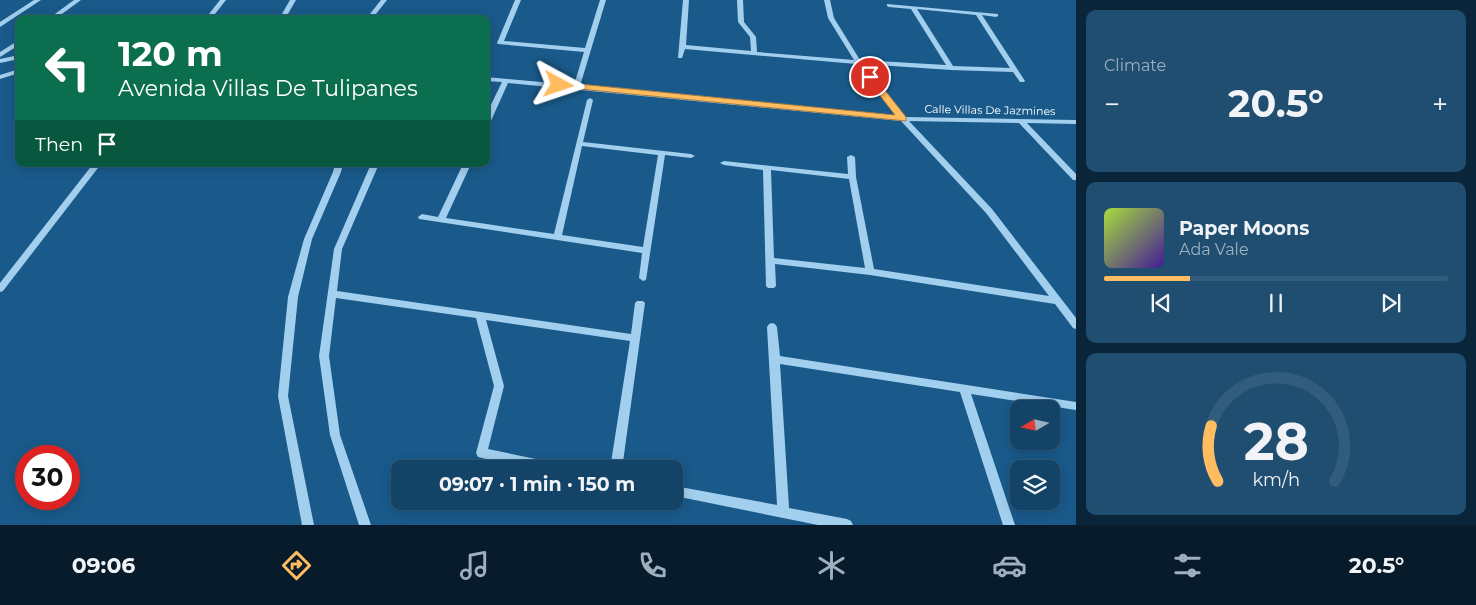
<!DOCTYPE html>
<html lang="en">
<head>
<meta charset="utf-8">
<style>
  :root { --surface:#134468; --page:#204e71; --text:#f1f3f6; --muted:#9db0c0; --line:#325c7c; --accent:#ffbc60 }
  body { margin:0; font-family:Montserrat,sans-serif; background:var(--page); color:var(--text); height:100vh; display:flex; flex-direction:column; font-size:19px; white-space:nowrap }
  * { box-sizing:border-box; margin:0 }
  p { font-size:16px; color:var(--muted) }
  .icon { flex:none; width:28px; height:28px; fill:none; stroke:currentColor; stroke-width:2; stroke-linecap:round; stroke-linejoin:round }
  .map { position:relative; flex:1; overflow:hidden }
  .sheet { display:flex; flex-direction:column; gap:10px; padding:10px; background:#0a2539; width:400px }
  .sheet>* { flex:none }
  .hud { position:absolute; left:15px; top:15px; width:475px; height:152px; border-radius:10px; box-shadow:0 2px 12px #0003,0 0 0 1px var(--line); background:#0b6e4f; color:#fff; overflow:hidden }
  .needle { width:32px; rotate:261deg }
  .fabs { position:absolute; left:1010px; top:400px; display:grid; gap:10px }
  .fabs a { display:grid; place-items:center; width:50px; height:50px; border-radius:10px; background:var(--surface); box-shadow:0 2px 12px #0003,0 0 0 1px var(--line); font-size:25px }
  .speed { position:absolute; left:15px; top:445px; display:flex; gap:10px; font-size:25px; font-weight:700; text-align:center }
  .speed>* { display:grid; place-content:center; width:65px; height:65px; border-radius:50%; background:var(--surface); box-shadow:0 2px 12px #0003,0 0 0 1px var(--line); line-height:1 }
  .speed .limit { border:8px solid #d22; background:#fff; color:#111 }
  .pin { position:absolute; display:grid; place-items:center; width:42px; height:42px; color:#fff; margin:-21px; border:2px solid #fff; border-radius:50%; box-shadow:0 1px 5px #0007 }
  .me { position:absolute; width:55px; margin:-28px; rotate:95deg; stroke-linejoin:round; filter:drop-shadow(0 0 4px #0008) }
  .turn { display:flex; align-items:center; gap:18px; height:105px; padding:0 20px; font-size:22px }
  .turn .icon { width:65px; height:65px; stroke-width:2.5 }
  .turn b { display:block; font-size:35px; line-height:42px }
  .then { display:flex; align-items:center; height:48px; padding:0 20px; background:#0003; gap:10px; font-size:19px }
  .big { font-size:38px; font-weight:700; line-height:1.1 }
  .sheet .widget { flex:1; display:flex; flex-direction:column; justify-content:center; gap:8px; min-width:0; padding:0 18px; border-radius:10px; background:var(--page) }
  .sheet .dial { align-items:center; gap:0 }
  .dial svg { height:130px; overflow:visible; fill:none; stroke:var(--line); stroke-width:7; stroke-linecap:round; text-anchor:middle }
  .dial text { fill:var(--text); stroke:none }
  .song { display:flex; align-items:center; gap:15px }
  .cover { width:60px; height:60px; border-radius:8px; background:linear-gradient(135deg,hsl(80 70% 55%),hsl(260 70% 35%)) }
  .played { height:5px; border-radius:2px; background:linear-gradient(90deg,var(--accent) 25%,var(--line) 25%) }
  .keys { display:flex; justify-content:space-around; direction:ltr }
  .heat { display:flex; justify-content:space-between; align-items:center; font-size:28px; direction:ltr }
  .trip { position:absolute; left:391px; top:460px; width:292px; height:50px; border-radius:10px; background:var(--surface); box-shadow:0 2px 12px #0003,0 0 0 1px var(--line); font-weight:700; line-height:50px; text-align:center }
  .dock { display:flex; height:80px; justify-content:space-around; align-items:center; background:#081b2a; color:var(--muted) }
  .dock .icon { width:35px; height:35px }
  .dock .selected { color:var(--accent) }
  .dock b { font-size:22px; color:var(--text) }
  main { display:flex; flex:1; min-height:0 }
  .map>svg:first-child { display:block }
</style>
</head>
<body>
<main>
<div class="map">
<svg width="1076" height="525" viewBox="0 0 1076 525">
  <rect width="100%" height="100%" fill="#195a8b"/>
  <g fill="none" stroke-linecap="round" stroke-linejoin="round">
    <!-- minor -->
    <g fill="#a3cfee" fill-rule="evenodd">
      <path d="M34,0h7l-41,27v-5z"/>
      <path d="M74,0h7l-26,19h-7z"/>
      <path d="M220,0h6l-15,19h-6z"/>
      <path d="M290,0h6l-11,19h-6z"/>
      <path d="M381,0h6l-15,19h-6z"/>
      <path d="M515,0h6l-17,41 81,7 15,-48h6l-26,86 317,30 -41,-52 -171,-15 -3,9h-4l5,-58h6l-3,45 65,6 -1,-14 -12,-15 -1,-22h6l1,22 12,15 1,15 97,8 -26,-42 -4,-18h6l4,18 26,42 86,5 -35,-56 -22,-2 -2,-1v-2l111,10v2l-2,1 -14,-2 43,66 -1,1h-4l-7,-10 -62,-2 -88,-6 42,53 171,3v4l-49,-1 49,51v6h-3l-54,-57 -110,-2 83,88 84,109v11l-3,-1 -18,-24 -185,-29 -95,-11 1,22 -2,2h-6l-2,-2 -3,-116 -39,-5 -4,-2 4,-2 124,13 -1,-17 4,-2 4,2 1,20 18,92 175,27 -63,-83 -85,-92 -393,-38 -18,40 -4,2v-10l16,-33 -16,-1v-4l88,8 10,-33 -86,-8 -1,-1zM917,9l59,6 34,53 -57,-2zM771,170l78,9 16,89 -91,-10z"/>
      <path d="M19,40v5l-19,12v-5z"/>
      <path d="M19,55v4l-19,4v-4z"/>
      <path d="M19,69v4l-19,6v-4z"/>
      <path d="M590,98l3,2 -10,42 108,12 4,2 -4,2 -26,-3 -19,125 -3,1 -4,-3 3,-25 -223,-34 -1,-2 4,-3 16,3 25,-53h8l-25,54 108,16 33,-134zM582,146l76,9 -15,92 -81,-12z"/>
      <path d="M93,164h8l-98,127 -3,1v-9z"/>
      <path d="M335,164h8l-2,8 -29,67 -14,58 -10,99 26,129h-12l-24,-129 10,-99 16,-58 29,-67z"/>
      <path d="M371,164h8l-37,85 -5,42 294,43 4,-31 2,-2h6l2,2 -23,166h-12l20,-128 -144,-21 18,66 -16,63 72,15 4,1 2,4h-32l-52,-11 -4,-1 -2,-4 18,-67 -18,-68 -140,-20 -7,58 11,79 31,90h-12l-29,-90 -11,-79 15,-107z"/>
      <path d="M772,323l3,1 2,3 3,29 296,46v8l-105,-16 44,131h-12l-43,-133 -180,-28 9,144 58,11 4,2 2,4h-35l-143,-29v-10l102,19 -10,-178 2,-3z"/>
    </g>
  </g>
  <!-- route -->
  <path fill="#ffbc60" stroke="#a67a3e" d="M867,75h6l33,42v4l-347,-34 -4,-2 4,-3 336,33 -28,-36z"/>
  <g text-anchor="middle" dominant-baseline="central" stroke-width="5" stroke-linejoin="round" paint-order="stroke">
    <!-- far-street labels -->
    <g font-size="11" fill="#fff" stroke="#195a8b">
      <text transform="translate(990 110) rotate(1)">Calle Villas De Jazmines</text>
    </g>
  </g>
</svg>
<div class="fabs">
<a><svg class="needle" viewBox="-14 -14 28 28"><path d="M0-13l5 13h-10z" fill="#e53935"/><path d="M0 13l5-13h-10z" fill="#9db0c0"/></svg></a>
<a><svg class="icon" aria-label="layers" viewBox="0 0 24 24"><path d="M12 4l9 5-9 5-9-5zM3 14l9 5 9-5"/></svg></a>
</div>
<div class="speed"><div class="limit">30</div></div>
<div class="pin" style="left:870px;top:77px;background:#d93025"><svg class="icon" aria-label="arrive" viewBox="0 0 24 24"><path d="M6 21V4h12l-3 4 3 4H6"/></svg></div>
<svg class="me" style="left:559px;top:85px" viewBox="-20 -20 40 40"><path d="M0-17L14 15 0 8-14 15z" fill="#ffbc60" stroke="#fff" stroke-width="4"/></svg>
<div class="trip">09:07 · 1 min · 150 m</div>
<div class="hud">
<div class="turn"><svg class="icon" aria-label="left" viewBox="0 0 24 24"><path d="M17 20v-9H6M10 6l-5 5 5 5"/></svg><div><b>120 m</b>Avenida Villas De Tulipanes</div></div>
<div class="then">Then<svg class="icon" aria-label="arrive" viewBox="0 0 24 24"><path d="M6 21V4h12l-3 4 3 4H6"/></svg></div>
</div>
</div>
<section class="sheet">
<div class="widget"><p>Climate</p>
<div class="heat"><a>−</a><b class="big">20.5°</b><a>+</a></div>
</div>
<div class="widget">
<div class="song"><i class="cover"></i><div><b>Paper Moons</b><p>Ada Vale</p></div></div>
<div class="played"></div>
<div class="keys"><svg class="icon" aria-label="previous" viewBox="0 0 24 24"><path d="M18 5L8 12l10 7zM5 5v14"/></svg><svg class="icon" aria-label="pause" viewBox="0 0 24 24"><path d="M8 5v14M16 5v14"/></svg><svg class="icon" aria-label="next" viewBox="0 0 24 24"><path d="M6 5l10 7-10 7zM19 5v14"/></svg></div>
</div>
<div class="widget dial"><svg viewBox="0 0 100 80">
<path d="M14 69A42 42 0 1 1 86 69"/>
<path d="M14 69A42 42 0 0 1 10 35" stroke="#ffbc60"/>
<text x="50" y="56" font-size="32" font-weight="700">28</text>
<text x="50" y="72" font-size="11">km/h</text>
</svg></div>
</section>
</main>
<nav class="dock">
<b>09:06</b>
<svg class="icon selected" aria-label="directions" viewBox="0 0 24 24"><path d="M12 3l9 9-9 9-9-9zM9 14v-3h6M13 9l2 2-2 2"/></svg>
<svg class="icon" aria-label="music" viewBox="0 0 24 24"><path d="M9 18V5l10-2v13"/><circle cx="6" cy="18" r="3"/><circle cx="16" cy="16" r="3"/></svg>
<svg class="icon" aria-label="phone" viewBox="0 0 24 24"><path d="M5 4h4l2 5-3 2q2 4 5 5l2-3 5 2v4C11 20 4 13 5 4z"/></svg>
<svg class="icon" aria-label="climate" viewBox="0 0 24 24"><path d="M12 3v18M4 7l16 10M4 17L20 7"/></svg>
<svg class="icon" aria-label="car" viewBox="0 0 24 24"><path d="M5 17H2v-5l4-1 3-4h7l3 4 3 1v5h-3M9 17h6M6 11h13"/><circle cx="7" cy="17" r="2"/><circle cx="17" cy="17" r="2"/></svg>
<svg class="icon" aria-label="filters" viewBox="0 0 24 24"><path d="M4 7h16M4 17h16"/><circle cx="9" cy="7" r="2"/><circle cx="15" cy="17" r="2"/></svg>
<b>20.5°</b>
</nav>
</body>
</html>
